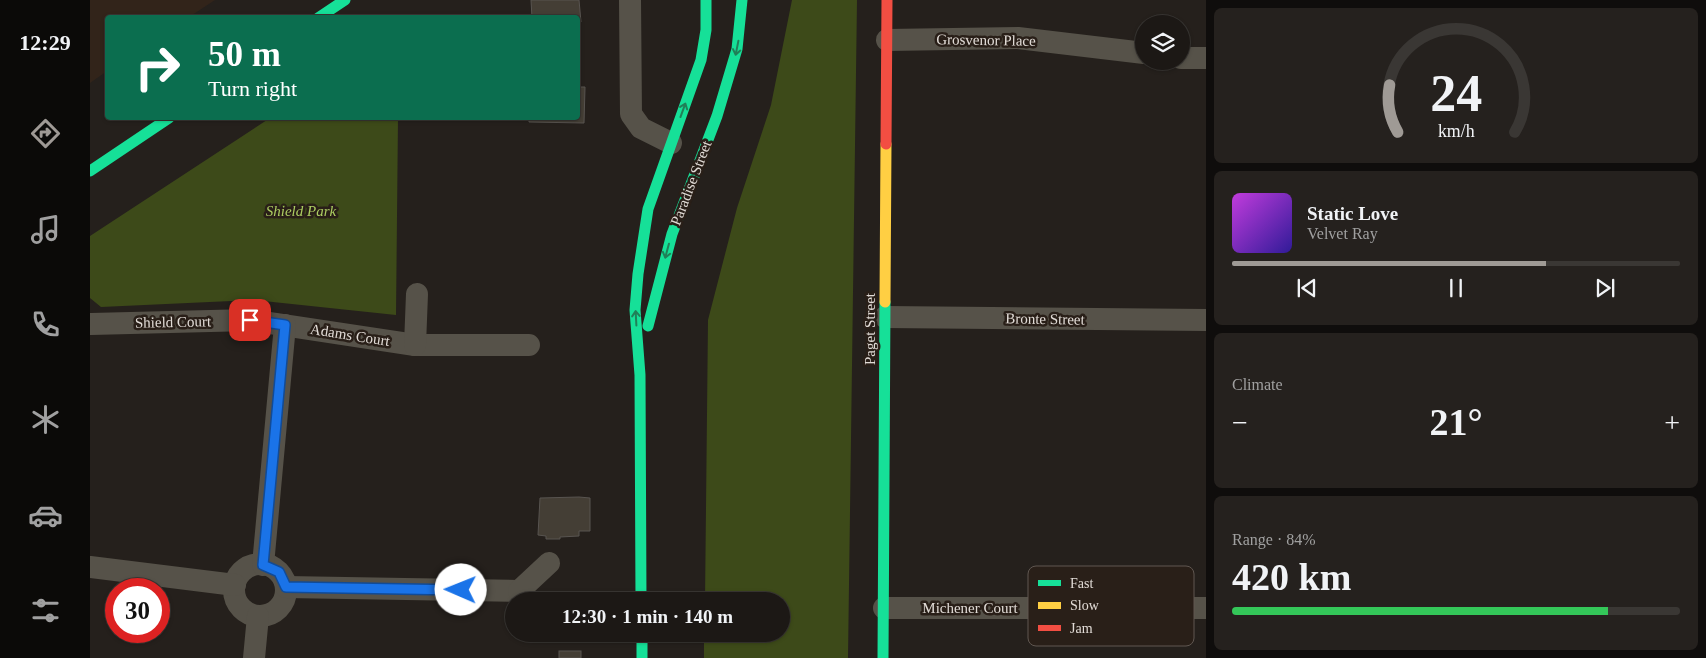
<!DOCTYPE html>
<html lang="en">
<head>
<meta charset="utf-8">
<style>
  :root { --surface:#1c1815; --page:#25211e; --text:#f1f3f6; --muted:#a0a0a0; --line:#3a3734; --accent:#9f9a95 }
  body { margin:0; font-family:Georgia,serif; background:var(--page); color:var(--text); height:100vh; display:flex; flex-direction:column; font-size:19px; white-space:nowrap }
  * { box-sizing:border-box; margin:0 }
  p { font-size:16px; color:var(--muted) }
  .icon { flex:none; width:28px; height:28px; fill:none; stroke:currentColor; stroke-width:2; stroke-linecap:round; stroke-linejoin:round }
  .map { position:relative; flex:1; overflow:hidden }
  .drawer { display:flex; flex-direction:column; gap:8px; padding:8px; background:#0f0d0c; width:500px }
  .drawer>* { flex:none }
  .guide { position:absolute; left:15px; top:15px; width:475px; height:105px; border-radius:5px; box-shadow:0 1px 4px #0004,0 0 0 1px var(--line); background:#0b6e4f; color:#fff; overflow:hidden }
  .buttons { position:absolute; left:1045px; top:15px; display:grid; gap:10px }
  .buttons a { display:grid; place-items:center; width:55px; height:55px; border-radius:50%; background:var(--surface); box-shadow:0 1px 4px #0004,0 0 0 1px var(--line); font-size:25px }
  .speed { position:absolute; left:15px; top:578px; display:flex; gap:10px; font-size:25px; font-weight:700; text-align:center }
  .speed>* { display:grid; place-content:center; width:65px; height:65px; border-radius:50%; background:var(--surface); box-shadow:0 1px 4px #0004,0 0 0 1px var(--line); line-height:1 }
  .speed .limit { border:8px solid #d22; background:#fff; color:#111 }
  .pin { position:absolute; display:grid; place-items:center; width:42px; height:42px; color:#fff; margin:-21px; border-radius:10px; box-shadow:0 2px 8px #0006 }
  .me { position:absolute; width:55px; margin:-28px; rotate:271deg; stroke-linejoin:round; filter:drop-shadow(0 0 4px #0008) }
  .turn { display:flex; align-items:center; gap:18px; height:105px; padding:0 20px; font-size:22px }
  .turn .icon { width:65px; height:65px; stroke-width:2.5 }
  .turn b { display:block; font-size:35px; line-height:42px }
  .big { font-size:38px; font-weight:700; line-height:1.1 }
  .drawer .tile { flex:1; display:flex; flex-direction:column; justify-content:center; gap:8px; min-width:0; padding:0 18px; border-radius:8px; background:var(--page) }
  .drawer .dial { align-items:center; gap:0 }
  .dial svg { height:130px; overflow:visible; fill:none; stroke:var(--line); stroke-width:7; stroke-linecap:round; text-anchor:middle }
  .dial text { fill:var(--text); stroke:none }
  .song { display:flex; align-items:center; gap:15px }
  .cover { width:60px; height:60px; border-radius:8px; background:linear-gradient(135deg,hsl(290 70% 55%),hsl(250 70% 35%)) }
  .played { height:5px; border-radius:2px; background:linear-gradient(90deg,var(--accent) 70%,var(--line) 70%) }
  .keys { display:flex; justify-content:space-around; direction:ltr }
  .heat { display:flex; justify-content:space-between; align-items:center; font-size:28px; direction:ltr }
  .charge { height:8px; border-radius:4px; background:linear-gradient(90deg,#34c759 84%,var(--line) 0) }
  .trip { position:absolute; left:415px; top:592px; width:285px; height:50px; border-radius:25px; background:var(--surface); box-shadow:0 1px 4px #0004,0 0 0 1px var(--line); font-weight:700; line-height:50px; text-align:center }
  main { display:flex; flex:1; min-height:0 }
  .menu { display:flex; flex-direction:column; width:90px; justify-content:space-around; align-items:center; background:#0b0a08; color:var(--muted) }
  .menu .icon { width:35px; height:35px }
  .menu .current { color:var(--accent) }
  .menu b { font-size:22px; color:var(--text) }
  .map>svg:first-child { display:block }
</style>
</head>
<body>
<main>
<nav class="menu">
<b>12:29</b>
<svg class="icon current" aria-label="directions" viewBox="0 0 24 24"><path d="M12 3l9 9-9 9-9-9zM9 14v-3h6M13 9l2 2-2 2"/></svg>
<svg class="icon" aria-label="music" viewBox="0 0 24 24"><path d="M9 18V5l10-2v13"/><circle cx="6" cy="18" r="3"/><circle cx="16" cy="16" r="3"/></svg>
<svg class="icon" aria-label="phone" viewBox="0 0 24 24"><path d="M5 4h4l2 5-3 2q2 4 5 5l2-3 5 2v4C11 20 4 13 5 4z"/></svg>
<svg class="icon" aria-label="climate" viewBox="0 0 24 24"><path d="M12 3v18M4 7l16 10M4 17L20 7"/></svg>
<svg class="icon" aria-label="car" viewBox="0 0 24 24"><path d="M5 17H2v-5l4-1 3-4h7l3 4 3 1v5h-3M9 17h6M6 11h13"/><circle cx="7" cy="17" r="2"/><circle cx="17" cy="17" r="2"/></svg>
<svg class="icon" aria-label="filters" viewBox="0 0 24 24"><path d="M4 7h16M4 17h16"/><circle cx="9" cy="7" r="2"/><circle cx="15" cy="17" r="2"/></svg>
</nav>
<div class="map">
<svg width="1116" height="658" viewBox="0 0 1116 658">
  <rect width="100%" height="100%" fill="#25201c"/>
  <!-- built -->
  <path fill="#32241a" d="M0,0h125l-26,17 -81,1 -1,53 -17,12z"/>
  <!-- green -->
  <g fill="#3d4a19">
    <path d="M702,0h65l-9,658h-144v-24h77v-33h-76l3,-281 29,-112 34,-103z"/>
    <path d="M180,118h128l-2,197 -143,-15 -152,7 -11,-9v-62z"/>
  </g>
  <!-- building -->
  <g fill="#443e35" stroke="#585450">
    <path d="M441,0h48l2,22h-3v-4h-46z"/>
    <path d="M488,87h7l-1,36 -55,-1v-4h49z"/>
    <path d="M489,497l11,1v33h-11v5l-19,1v2h-14v-3l-8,-1 2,-37z"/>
    <rect x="469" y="651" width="22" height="7"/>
  </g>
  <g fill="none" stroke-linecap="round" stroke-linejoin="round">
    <!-- street -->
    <g stroke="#565249" stroke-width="22">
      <path d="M540,0l1,114 10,14 30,15"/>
      <path d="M797,40l131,-2 126,15"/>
      <path d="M1091,58h25"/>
      <path d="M795,317l321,3"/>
      <path d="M1,324l159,-4 165,25h114"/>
      <path d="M325,345l2,-51"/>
      <circle cx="170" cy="590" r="26"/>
      <path d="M173,565l22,-240"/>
      <path d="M0,567l145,18"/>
      <path d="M196,587l233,4"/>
      <path d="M439,601l-10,-10 30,-28"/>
      <path d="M794,608h322"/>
      <path d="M164,658l4,-42"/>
    </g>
    <!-- fast -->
    <g stroke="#16e098" stroke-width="11">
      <path d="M228,18l27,-18"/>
      <path d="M0,171l79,-53"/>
      <path d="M558,326l24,-92 45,-118 20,-67 5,-49"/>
      <path d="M551,601l-1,-226 -5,-65 3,-36 10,-65 53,-149 5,-30v-30"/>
      <path d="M552,634v24"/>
      <path d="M793,658l2,-356"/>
    </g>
    <!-- slow -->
    <path stroke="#ffcf43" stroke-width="11" d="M795,302l1,-158"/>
    <!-- jam -->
    <path stroke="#f24e42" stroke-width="11" d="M796,144l1,-144"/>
  </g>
  <!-- one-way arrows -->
  <defs><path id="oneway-shaft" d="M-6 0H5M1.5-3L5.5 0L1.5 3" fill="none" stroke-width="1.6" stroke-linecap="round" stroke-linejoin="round" transform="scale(1.25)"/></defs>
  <g stroke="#208058">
    <use href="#oneway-shaft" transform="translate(647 48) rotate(101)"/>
    <use href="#oneway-shaft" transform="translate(593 110) rotate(-70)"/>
    <use href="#oneway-shaft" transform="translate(577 251) rotate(105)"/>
    <use href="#oneway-shaft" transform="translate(546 318) rotate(-93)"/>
  </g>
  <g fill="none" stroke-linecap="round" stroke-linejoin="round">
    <!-- route casing -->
    <g stroke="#114b97" stroke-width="12">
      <path id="route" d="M160,320l35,5 -22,240 16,7 7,15 175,3"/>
    </g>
    <!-- route -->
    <use href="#route" stroke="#1a73e8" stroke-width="9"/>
  </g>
  <g text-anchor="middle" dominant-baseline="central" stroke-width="5" stroke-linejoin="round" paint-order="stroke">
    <!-- street labels -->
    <g font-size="15" fill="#e1dbd6" stroke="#291f18">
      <text transform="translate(896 40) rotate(1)">Grosvenor Place</text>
      <text transform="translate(601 183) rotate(-69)">Paradise Street</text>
      <text transform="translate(955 319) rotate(1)">Bronte Street</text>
      <text transform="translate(83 322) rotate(-1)">Shield Court</text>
      <text transform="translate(780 329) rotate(-90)">Paget Street</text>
      <text transform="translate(260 335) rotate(9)">Adams Court</text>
      <text x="880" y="608">Michener Court</text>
    </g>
    <!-- park labels -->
    <g font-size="15" font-style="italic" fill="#accd61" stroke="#291f18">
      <text x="211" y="211">Shield Park</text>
    </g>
  </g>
  <!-- legend -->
  <rect x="938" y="566" width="166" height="80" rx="8" fill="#291f18" stroke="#605751" stroke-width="1"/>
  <rect x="948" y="580" width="23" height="6" fill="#16e098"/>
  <rect x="948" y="602" width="23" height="7" fill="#ffcf43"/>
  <rect x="948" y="625" width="23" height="6" fill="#f24e42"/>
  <g font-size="14" fill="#e1dbd6">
    <text x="980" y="588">Fast</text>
    <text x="980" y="610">Slow</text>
    <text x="980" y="633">Jam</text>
  </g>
</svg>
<div class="buttons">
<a><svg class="icon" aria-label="layers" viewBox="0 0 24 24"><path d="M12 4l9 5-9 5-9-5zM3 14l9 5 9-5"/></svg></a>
</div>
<div class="speed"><div class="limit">30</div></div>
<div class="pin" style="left:160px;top:320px;background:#d93025"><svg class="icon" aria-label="arrive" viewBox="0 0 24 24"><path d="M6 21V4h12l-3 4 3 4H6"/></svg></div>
<svg class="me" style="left:371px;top:590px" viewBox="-20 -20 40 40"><circle r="19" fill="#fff"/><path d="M0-13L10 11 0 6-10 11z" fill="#1a73e8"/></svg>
<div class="trip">12:30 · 1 min · 140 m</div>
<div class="guide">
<div class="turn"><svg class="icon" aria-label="right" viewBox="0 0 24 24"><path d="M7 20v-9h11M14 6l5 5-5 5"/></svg><div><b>50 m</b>Turn right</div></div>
</div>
</div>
<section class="drawer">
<div class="tile dial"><svg viewBox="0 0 100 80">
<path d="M14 69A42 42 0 1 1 86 69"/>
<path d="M14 69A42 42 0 0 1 9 40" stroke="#9f9a95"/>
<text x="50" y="56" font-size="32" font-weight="700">24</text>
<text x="50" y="72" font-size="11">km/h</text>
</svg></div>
<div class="tile">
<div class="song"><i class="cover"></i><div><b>Static Love</b><p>Velvet Ray</p></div></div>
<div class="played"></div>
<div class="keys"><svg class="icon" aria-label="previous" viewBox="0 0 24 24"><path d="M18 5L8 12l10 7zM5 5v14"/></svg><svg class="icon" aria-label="pause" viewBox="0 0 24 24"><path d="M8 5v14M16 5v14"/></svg><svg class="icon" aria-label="next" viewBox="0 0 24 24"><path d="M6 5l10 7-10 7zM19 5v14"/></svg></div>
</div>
<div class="tile"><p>Climate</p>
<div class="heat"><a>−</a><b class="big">21°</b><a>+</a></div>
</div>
<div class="tile"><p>Range · 84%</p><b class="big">420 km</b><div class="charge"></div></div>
</section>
</main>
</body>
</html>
